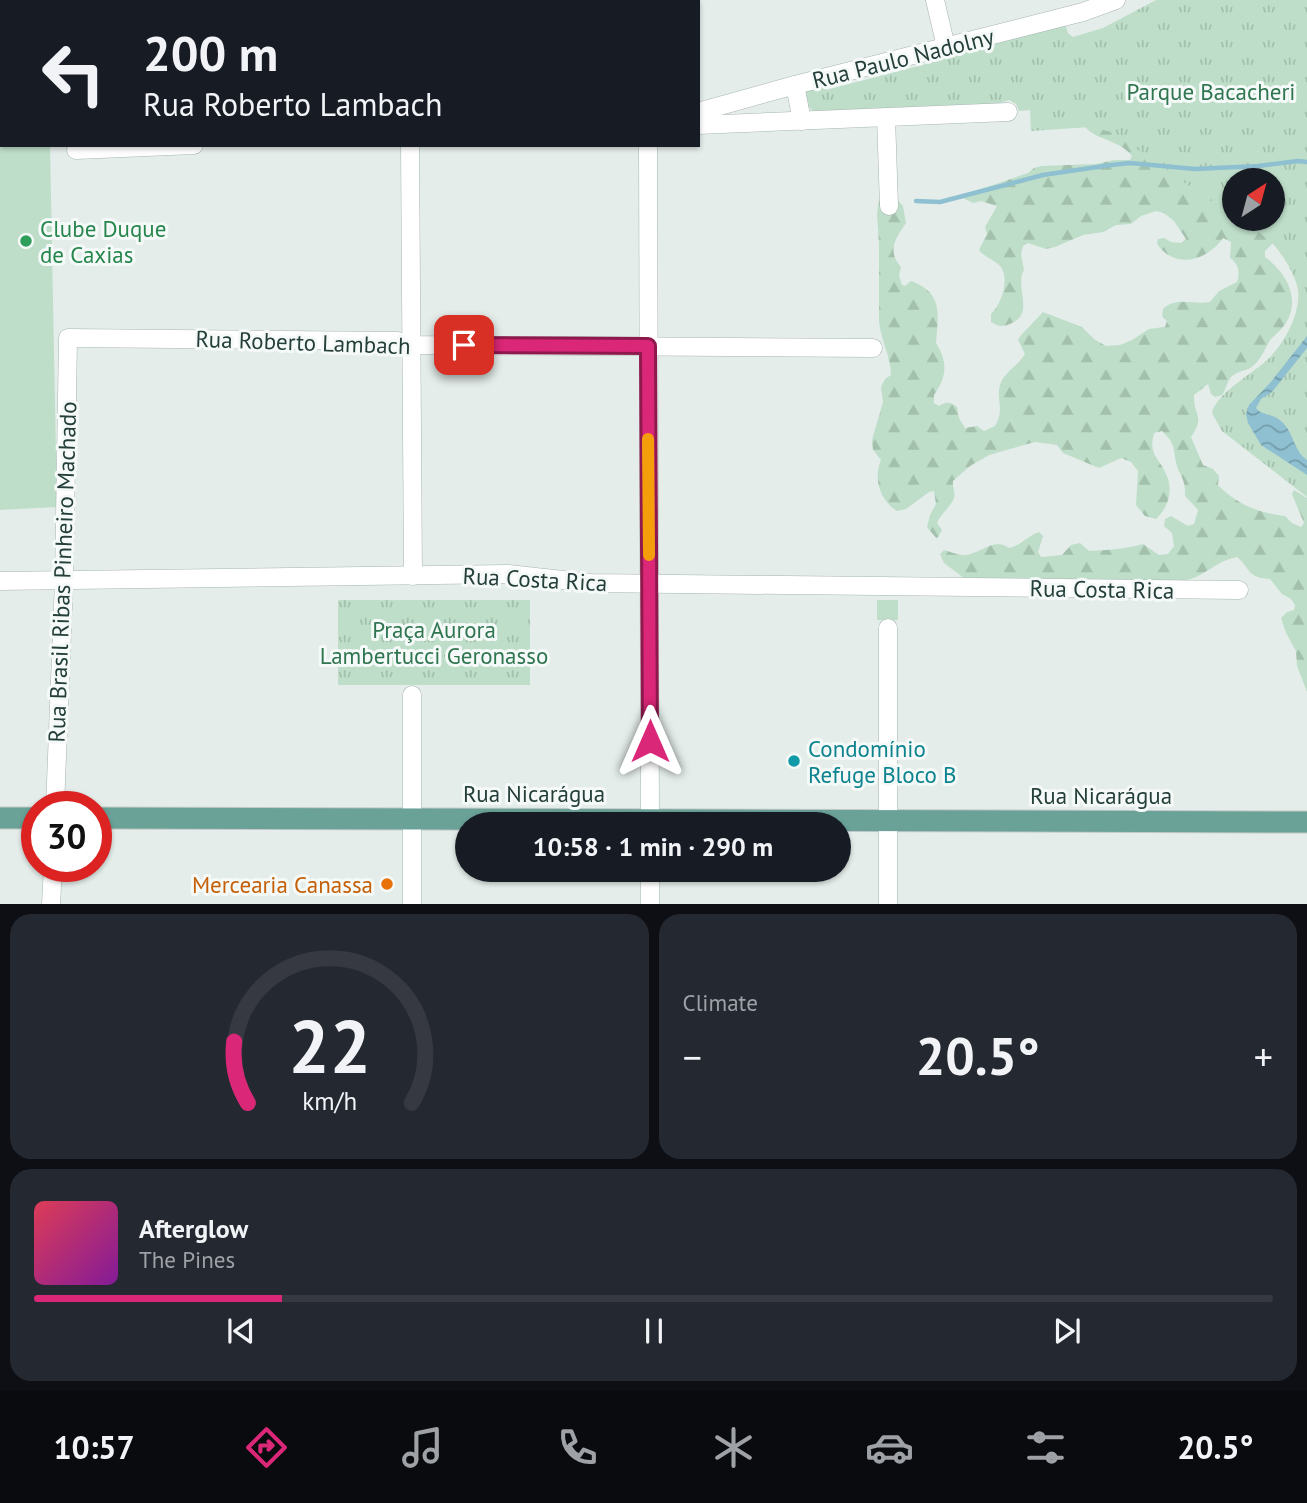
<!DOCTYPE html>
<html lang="en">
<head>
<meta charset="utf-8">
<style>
  :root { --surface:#171b24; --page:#242831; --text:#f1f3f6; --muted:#9ea1a6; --line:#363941; --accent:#db2777 }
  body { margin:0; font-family:"PT Sans",sans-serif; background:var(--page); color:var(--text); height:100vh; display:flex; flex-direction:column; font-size:26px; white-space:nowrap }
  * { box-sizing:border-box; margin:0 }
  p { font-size:23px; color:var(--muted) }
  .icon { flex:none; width:38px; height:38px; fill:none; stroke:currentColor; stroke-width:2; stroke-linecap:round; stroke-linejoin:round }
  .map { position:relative; height:904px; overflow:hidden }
  .sheet { display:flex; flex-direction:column; gap:10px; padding:10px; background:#0d0f14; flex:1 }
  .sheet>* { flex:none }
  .top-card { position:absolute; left:0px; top:0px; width:700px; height:147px; box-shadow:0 2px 5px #0004; background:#171b24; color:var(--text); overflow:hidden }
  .needle { width:46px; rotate:36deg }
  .controls { position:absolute; left:1222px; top:168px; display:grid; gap:14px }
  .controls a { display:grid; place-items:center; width:63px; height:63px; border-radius:50%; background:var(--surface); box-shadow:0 2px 5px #0004; font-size:35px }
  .speed { position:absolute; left:21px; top:791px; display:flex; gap:14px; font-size:35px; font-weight:700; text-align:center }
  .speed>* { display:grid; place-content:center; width:91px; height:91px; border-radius:50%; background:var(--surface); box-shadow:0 2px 5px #0004; line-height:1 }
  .speed .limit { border:10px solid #d22; background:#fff; color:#111 }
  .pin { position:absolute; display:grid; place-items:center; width:60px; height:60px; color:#fff; margin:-30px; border-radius:14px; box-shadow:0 4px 10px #0006 }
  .me { position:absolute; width:77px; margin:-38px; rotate:0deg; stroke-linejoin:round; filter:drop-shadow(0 0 5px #0008) }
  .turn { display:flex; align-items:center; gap:24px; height:147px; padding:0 28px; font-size:32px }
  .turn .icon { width:91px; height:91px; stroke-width:2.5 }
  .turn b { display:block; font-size:49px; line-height:60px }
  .big { font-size:52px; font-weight:700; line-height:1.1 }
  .sheet .widget { flex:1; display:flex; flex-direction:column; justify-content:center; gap:10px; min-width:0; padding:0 24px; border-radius:21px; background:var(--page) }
  .sheet .dial { align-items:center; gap:0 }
  .dial svg { height:182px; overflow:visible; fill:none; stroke:var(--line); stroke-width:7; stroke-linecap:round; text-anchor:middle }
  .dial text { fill:var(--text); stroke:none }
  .song { display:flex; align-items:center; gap:21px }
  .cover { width:84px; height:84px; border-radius:10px; background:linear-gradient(135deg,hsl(350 70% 55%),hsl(290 70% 35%)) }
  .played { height:7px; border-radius:4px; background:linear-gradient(90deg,var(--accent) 20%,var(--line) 20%) }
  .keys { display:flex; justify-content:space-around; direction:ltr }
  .heat { display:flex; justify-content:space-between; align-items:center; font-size:38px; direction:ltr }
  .sheet .tiles { flex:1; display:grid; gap:10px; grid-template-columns:1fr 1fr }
  .widget:last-child { grid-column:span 2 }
  .trip { position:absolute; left:455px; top:812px; width:396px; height:70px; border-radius:35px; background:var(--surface); box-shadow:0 2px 5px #0004; font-weight:700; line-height:70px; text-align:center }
  .tab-bar { display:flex; height:112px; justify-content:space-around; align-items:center; background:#090b0e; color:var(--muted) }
  .tab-bar .icon { width:49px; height:49px }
  .tab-bar .active { color:var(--accent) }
  .tab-bar b { font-size:32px; color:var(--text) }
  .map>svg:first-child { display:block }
</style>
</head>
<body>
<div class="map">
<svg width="1307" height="905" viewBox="0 0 1307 905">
  <defs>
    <pattern id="forest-firs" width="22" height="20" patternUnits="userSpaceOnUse" patternTransform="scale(1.75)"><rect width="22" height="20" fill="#bedec9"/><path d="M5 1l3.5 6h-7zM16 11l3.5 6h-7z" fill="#a3c0ad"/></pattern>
    <pattern id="park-tufts" width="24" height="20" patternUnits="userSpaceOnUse" patternTransform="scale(1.75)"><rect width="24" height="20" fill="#bedec9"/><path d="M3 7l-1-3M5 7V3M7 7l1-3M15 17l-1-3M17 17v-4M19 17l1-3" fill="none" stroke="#a3c0ad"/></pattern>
    <pattern id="water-waves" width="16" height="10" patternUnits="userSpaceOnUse" patternTransform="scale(1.75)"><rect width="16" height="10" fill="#8ec0d1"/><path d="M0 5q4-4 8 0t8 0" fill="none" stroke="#749dab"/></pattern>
  </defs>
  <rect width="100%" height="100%" fill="#e4edea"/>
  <!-- green -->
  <g fill="#bedec9">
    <path d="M0,65l2,80h48l7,362 -57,3z"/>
    <rect x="877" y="600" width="21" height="20"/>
  </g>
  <!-- forest -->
  <path fill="url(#forest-firs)" d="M1095,119l139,87v13h22l19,22 -10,10v6c21,15 36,41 21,66 -4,6 -10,11 -15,16 -6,9 -10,21 -19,28 -7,5 -17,3 -23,13 -3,5 -3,10 -7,15l-7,2 -4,-3 -3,-10 -14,11c-1,21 12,20 -3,42l12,28 10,4 6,7 -1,9c18,19 41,28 67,31l7,7 9,4 3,-4 -12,-29 2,-4 13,8v194l-10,-26 -1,-15 -10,-18 -5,-15 6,-6 7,-2 1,-5 -4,-6 -9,-5 -12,-15c-23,-1 -19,-10 -33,-22 -17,3 -26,13 -41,20 -15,7 -32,1 -46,6l-185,-4 -21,-16 -4,-9 4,-4c7,2 16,6 23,5 16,-3 27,-18 42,-7 13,-3 18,-12 30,-16l4,4 -5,16 3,5 21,-2 9,-10 9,-2 9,8c19,-1 36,-2 54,-7l16,11 9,-1 6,-8 -2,-13 -8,-7 1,-7 6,-3 17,10 6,-2 4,-14 -13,-14c1,-18 -6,-20 -9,-34 -3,-16 -1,-18 -14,-31l-8,2c-6,23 5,24 12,41 8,16 2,34 -10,45l-11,-3 -9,-11 2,-34 -7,-9 -10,-4 -22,10 -36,-15 -6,-8 -22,-3 -46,13 -19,11 -17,15c-1,7 3,12 1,17 -4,10 -13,15 -17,25l5,7 -5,9 -10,-12 3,-12 6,-11 -2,-13 -5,1 -23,17 -9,2c-17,-11 -24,-32 -16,-51l-8,-10 -1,-10 11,-38 -2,-15 4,-8 6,-4c0,-19 -11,-36 -12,-55v-75l-2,-32 2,-12 5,-7 9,1 10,11 3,17c-11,16 -19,28 -5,44l-2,9 3,9 3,1 6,-5c33,12 27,34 25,62 12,19 11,34 -2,52v8l5,3c8,-5 11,-4 18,1l2,11 6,10 12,-2 7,5 11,-5c10,-17 1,-25 5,-41 4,-13 19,-20 25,-31l-7,-14c3,-6 19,-21 25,-28l39,15 12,12 12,7 14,-1 12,-5 17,-11 16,-2 2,-6 -5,-5 1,-7c14,-13 29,-4 47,-7l9,-11 18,-9c3,-9 2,-18 -7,-24l1,-16 -8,-4c-16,23 -48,32 -66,6l1,-5 6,-1 7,4 10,1 5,-4 -12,-18 -10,-8 -8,-2 -15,5 -10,8 -15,1 -13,7 -20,3 -28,12 -9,2 -18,-6 -5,3 -2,8 3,16c-10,17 11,42 -12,53 -8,4 -13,4 -21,-1v-8c10,-10 19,-33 10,-47 -6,-7 -17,-10 -22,-17l8,-16 -2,-7 12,-21 -16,-5 -8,2 -10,-5v-3l65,-22 6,-5 7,-2 55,-2 18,-4h16l2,-4c-13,-17 -39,-16 -48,-31z"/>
  <!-- park -->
  <g fill="url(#park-tufts)">
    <path d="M1156,0h151v497l-85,-66 -10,-18c3,-18 39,-39 53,-51 18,-16 36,-48 33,-72 -2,-14 -16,-37 -26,-47 -10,-10 -24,-17 -35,-24h35v-39h-38v37l-122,-85 -22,-5 -59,4 -1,-21 -11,1 -3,-7 -7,-4 -12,4 -178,8 -7,-2 -9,-8 2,-12 18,-9 3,9 104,-27 -2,-9 136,-33 4,12 5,4 30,-9z"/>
    <rect x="338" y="600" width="192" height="85"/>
  </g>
  <!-- water -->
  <path fill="url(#water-waves)" d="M1307,336v12l-35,44 -11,7 -5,9c6,8 17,5 25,13 13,11 12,29 26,39v15l-46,-30 -13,-22 -2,-9 3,-9 21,-22z"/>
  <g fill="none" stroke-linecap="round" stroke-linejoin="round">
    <!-- stream -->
    <path stroke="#8ec0d1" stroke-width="4.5" d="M916,201l24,1 103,-27 68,-10 19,-2 65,6 63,-3 40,-5 9,1"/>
    <!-- minor casing -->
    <g stroke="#a7b5b2" stroke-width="19">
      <g id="minor">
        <path d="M134,0v2"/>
        <path d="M500,0v2"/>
        <path d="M935,0l11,47"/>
        <path d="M272,2l7,-2"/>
        <path d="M795,85l7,36"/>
        <path d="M698,112l97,-27 288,-73 33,-12"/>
        <path d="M886,117l3,89"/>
        <path d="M698,125l310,-13"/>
        <path d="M410,145l3,431"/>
        <path d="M648,145l2,679"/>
        <path d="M76,150l118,-5"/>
        <path d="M0,581l508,-7 82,9 649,7"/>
        <path d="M888,628v277"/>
        <path d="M412,695v210"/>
        <path d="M55,807l9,-226 4,-243 329,3 15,4 461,3"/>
        <path d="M650,870v35"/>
        <path d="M51,905l2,-39"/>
      </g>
    </g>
    <!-- major casing -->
    <g stroke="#c2c9c8" stroke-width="23">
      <g id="major">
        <path d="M0,818h37"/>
        <path d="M96,818l1211,4"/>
      </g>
    </g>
    <!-- minor -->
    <use href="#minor" stroke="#fff" stroke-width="18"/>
    <!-- major -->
    <use href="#major" stroke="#6aa298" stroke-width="21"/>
  </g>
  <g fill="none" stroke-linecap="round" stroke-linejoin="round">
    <!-- route casing -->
    <g stroke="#8e194d" stroke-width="18">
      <path id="route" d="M464,345l184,1 2,395"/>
    </g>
    <!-- route -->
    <use href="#route" stroke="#db2777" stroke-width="12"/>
    <!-- slow -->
    <path stroke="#f59e0b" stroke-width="12" d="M648,439l1,116"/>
  </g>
  <!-- markers -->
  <circle fill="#2e9e5b" stroke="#f5faf8" stroke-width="2.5" cx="26" cy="241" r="7"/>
  <circle fill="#0f9aa8" stroke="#f5faf8" stroke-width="2.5" cx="794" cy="761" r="7"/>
  <circle fill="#e8710a" stroke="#f5faf8" stroke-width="2.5" cx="387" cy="884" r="7"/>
  <g text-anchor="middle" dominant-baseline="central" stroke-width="6" stroke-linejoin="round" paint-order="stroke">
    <!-- street labels -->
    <g font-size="23" fill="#243f3a" stroke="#f5faf8">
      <text transform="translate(903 58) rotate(-14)">Rua Paulo Nadolny</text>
      <text transform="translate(303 342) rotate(2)">Rua Roberto Lambach</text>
      <text transform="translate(62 572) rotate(-88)">Rua Brasil Ribas Pinheiro Machado</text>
      <text transform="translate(535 579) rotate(3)">Rua Costa Rica</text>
      <text transform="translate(1102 589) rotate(1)">Rua Costa Rica</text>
      <text x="534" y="793">Rua Nicarágua</text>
      <text x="1101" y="795">Rua Nicarágua</text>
    </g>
    <!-- park labels -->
    <g font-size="23" fill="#2f7550" stroke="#f5faf8">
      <text x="1211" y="91">Parque Bacacheri</text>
      <text x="434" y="629">Praça Aurora<tspan x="434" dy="26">Lambertucci Geronasso</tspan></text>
    </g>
    <!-- leisure labels -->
    <g font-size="23" fill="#27864d" stroke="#f5faf8" text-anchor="start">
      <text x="40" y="228">Clube Duque<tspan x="40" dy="26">de Caxias</tspan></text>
    </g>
    <!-- culture labels -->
    <g font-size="23" fill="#0d838f" stroke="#f5faf8" text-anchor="start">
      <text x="808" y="748">Condomínio<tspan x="808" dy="26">Refuge Bloco B</tspan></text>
    </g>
    <!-- food labels -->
    <g font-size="23" fill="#c56008" stroke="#f5faf8" text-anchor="end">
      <text x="373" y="884">Mercearia Canassa</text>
    </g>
  </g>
</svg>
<div class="controls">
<a><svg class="needle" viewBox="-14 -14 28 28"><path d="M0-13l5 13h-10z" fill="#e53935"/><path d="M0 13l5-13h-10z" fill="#9ea1a6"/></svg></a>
</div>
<div class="speed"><div class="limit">30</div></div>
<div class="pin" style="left:464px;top:345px;background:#d93025"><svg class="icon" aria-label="arrive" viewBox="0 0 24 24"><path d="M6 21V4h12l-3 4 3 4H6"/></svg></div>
<svg class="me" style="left:650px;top:741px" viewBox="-20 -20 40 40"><path d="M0-17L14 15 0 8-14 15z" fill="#db2777" stroke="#fff" stroke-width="4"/></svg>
<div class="trip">10:58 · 1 min · 290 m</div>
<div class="top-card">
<div class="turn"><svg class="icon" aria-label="left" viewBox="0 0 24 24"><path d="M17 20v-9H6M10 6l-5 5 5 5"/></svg><div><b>200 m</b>Rua Roberto Lambach</div></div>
</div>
</div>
<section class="sheet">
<div class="tiles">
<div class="widget dial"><svg viewBox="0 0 100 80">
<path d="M14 69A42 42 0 1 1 86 69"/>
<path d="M14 69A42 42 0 0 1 8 42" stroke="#db2777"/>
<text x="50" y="56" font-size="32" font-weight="700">22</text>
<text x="50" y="72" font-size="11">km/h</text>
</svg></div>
<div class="widget"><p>Climate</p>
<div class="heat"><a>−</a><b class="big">20.5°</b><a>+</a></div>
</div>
<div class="widget">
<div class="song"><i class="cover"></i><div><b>Afterglow</b><p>The Pines</p></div></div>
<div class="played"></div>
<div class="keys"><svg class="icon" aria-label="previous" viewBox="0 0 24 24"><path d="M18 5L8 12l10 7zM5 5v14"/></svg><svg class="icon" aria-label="pause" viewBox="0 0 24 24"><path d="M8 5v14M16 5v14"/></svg><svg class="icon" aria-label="next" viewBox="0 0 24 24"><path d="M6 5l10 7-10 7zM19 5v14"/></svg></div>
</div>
</div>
</section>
<nav class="tab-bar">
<b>10:57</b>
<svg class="icon active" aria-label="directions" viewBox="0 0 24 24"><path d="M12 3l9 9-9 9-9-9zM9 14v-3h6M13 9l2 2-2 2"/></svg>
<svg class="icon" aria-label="music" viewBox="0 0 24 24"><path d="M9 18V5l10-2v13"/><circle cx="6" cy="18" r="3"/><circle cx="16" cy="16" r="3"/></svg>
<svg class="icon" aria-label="phone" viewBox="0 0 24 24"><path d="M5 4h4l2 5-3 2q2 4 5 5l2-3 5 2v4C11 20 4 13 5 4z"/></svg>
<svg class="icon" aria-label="climate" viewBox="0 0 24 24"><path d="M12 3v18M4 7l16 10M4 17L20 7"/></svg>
<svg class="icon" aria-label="car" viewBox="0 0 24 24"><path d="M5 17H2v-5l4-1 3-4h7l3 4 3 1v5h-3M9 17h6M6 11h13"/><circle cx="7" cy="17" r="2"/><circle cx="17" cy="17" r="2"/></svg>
<svg class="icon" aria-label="filters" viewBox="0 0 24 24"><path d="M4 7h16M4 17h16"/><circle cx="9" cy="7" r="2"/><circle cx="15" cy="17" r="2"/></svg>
<b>20.5°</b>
</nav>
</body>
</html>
